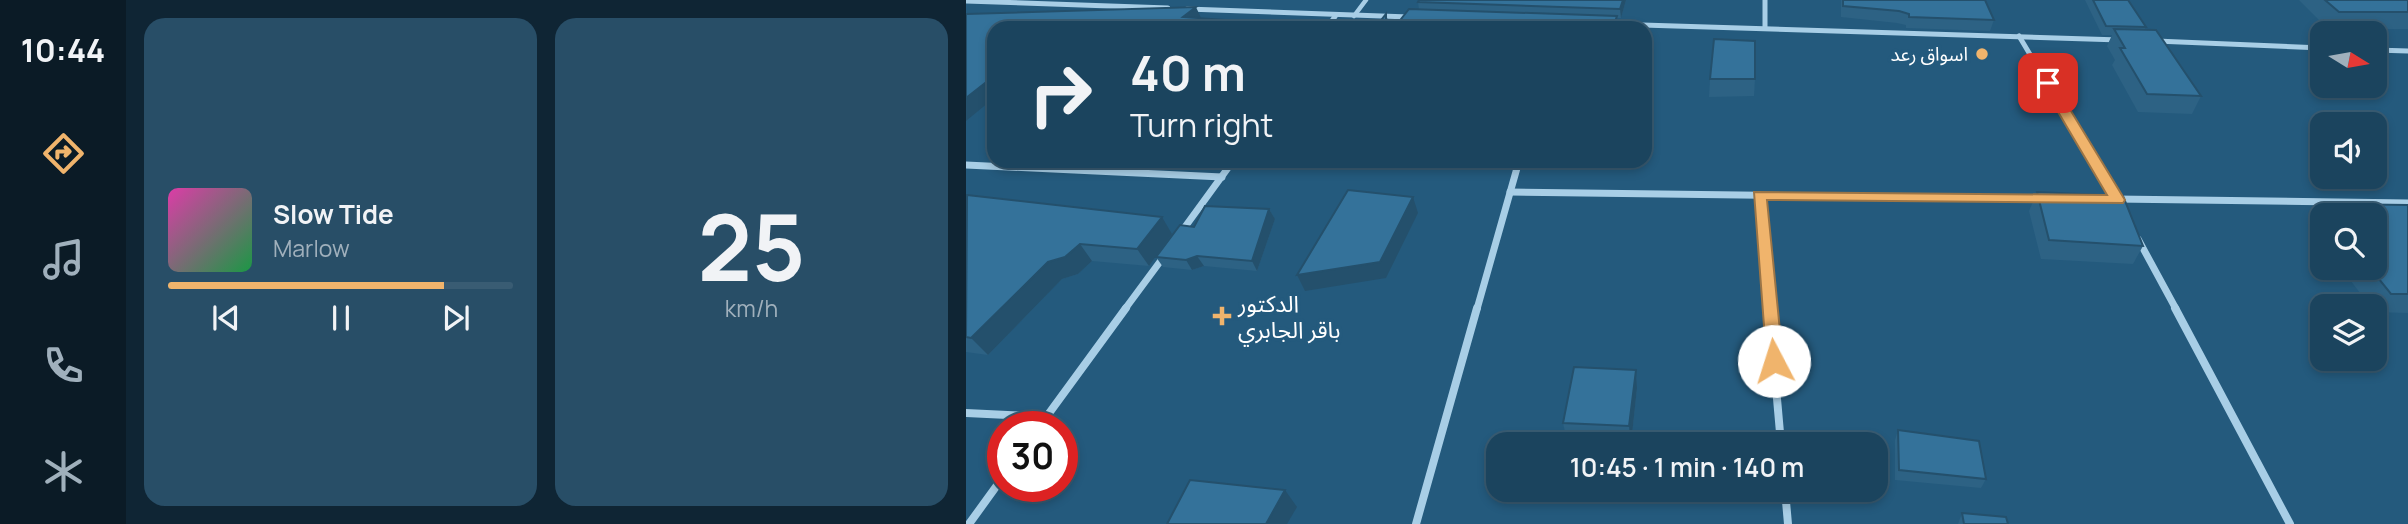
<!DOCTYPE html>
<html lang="en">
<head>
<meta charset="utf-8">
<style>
  :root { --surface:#1b445e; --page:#284e67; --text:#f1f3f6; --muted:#a0b0bc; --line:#395c73; --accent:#f0b46c }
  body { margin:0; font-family:Manrope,"Noto Sans Arabic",sans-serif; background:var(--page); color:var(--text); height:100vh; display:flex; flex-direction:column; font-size:26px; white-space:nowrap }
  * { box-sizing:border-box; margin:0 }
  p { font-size:23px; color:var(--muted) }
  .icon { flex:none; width:38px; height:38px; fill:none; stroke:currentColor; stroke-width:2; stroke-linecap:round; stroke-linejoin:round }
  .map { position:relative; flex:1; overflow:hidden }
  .drawer { display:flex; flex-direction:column; gap:18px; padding:18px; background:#0f2534; width:840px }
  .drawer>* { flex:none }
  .banner { position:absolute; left:21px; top:21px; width:665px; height:147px; border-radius:21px; box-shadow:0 4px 10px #0003,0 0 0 2px var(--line); background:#1b445e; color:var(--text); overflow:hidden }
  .needle { width:46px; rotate:101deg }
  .fabs { position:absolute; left:1344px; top:21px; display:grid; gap:14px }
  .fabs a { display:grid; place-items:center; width:77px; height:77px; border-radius:14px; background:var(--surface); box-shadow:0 4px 10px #0003,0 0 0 2px var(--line); font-size:35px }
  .speed { position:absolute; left:21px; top:411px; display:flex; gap:14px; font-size:35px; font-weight:700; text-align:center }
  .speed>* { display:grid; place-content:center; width:91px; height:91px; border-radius:50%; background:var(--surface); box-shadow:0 4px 10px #0003,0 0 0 2px var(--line); line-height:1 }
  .speed .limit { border:10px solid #d22; background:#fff; color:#111 }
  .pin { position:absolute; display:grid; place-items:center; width:60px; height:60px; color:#fff; margin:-30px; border-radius:14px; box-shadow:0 4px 10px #0006 }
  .me { position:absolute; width:77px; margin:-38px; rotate:355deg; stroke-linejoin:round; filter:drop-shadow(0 0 5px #0008) }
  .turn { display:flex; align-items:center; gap:24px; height:147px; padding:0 28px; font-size:32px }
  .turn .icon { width:91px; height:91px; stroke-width:2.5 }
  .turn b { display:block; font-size:49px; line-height:60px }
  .drawer .card { flex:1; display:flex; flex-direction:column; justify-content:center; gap:10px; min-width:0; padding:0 24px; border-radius:21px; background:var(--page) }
  .drawer .dial { align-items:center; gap:0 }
  .dial b { font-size:91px; line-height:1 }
  .song { display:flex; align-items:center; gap:21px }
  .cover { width:84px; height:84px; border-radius:10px; background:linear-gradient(135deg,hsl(320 70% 55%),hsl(140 70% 35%)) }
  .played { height:7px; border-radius:4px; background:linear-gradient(90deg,var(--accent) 80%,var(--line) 80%) }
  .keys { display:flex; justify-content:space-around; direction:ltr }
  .drawer .tiles { flex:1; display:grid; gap:18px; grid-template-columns:repeat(2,1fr) }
  .trip { position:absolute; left:520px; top:432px; width:402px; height:70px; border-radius:21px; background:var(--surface); box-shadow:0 4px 10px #0003,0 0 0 2px var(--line); font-weight:600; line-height:70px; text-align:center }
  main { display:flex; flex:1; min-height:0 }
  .menu { display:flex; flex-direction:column; width:126px; justify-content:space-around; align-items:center; background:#0b1b26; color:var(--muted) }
  .menu .icon { width:49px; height:49px }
  .menu .active { color:var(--accent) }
  .menu b { font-size:32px; color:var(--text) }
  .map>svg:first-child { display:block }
</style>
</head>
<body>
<main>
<nav class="menu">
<b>10:44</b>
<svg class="icon active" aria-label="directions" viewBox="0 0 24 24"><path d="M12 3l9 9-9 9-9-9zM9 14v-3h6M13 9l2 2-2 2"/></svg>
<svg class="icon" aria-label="music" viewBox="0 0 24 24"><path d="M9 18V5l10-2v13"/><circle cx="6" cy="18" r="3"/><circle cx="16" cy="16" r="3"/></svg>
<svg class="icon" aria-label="phone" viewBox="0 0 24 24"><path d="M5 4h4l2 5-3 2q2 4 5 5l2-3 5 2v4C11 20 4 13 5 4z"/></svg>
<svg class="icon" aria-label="climate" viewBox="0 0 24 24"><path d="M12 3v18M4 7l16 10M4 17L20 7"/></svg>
</nav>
<section class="drawer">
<div class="tiles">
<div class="card">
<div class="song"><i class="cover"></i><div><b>Slow Tide</b><p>Marlow</p></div></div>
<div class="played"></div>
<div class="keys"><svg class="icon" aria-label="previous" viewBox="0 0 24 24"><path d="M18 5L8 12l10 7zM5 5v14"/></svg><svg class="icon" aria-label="pause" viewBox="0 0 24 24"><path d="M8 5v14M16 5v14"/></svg><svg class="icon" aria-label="next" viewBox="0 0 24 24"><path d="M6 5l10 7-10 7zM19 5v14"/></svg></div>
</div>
<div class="card dial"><b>25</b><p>km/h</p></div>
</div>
</section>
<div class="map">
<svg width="1442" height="524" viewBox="0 0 1442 524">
  <rect width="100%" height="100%" fill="#245a7d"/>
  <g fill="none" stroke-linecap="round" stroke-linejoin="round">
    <!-- lane -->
    <path stroke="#a8cee6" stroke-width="4.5" d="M388,16l12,-16"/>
    <!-- street-far2 -->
    <g stroke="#a8cee6" stroke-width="5">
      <path d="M799,0v27"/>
      <path d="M0,1l202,7"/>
      <path d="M221,9l222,8"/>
      <path d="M644,24l510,16"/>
      <path d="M361,28l9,-13"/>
      <path d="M1053,36l61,102"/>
      <path d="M1190,41l166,7"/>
      <path d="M1409,50l33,1"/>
    </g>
    <!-- street-far1 -->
    <g stroke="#a8cee6" stroke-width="7">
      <path d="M1113,136l39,65"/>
      <path d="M0,165l256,12"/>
      <path d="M544,192l531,7"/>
      <path d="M793,195l10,114"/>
      <path d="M1150,199l292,4"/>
      <path d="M216,231l51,-70"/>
      <path d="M1172,239l38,70"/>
      <path d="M159,309l40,-54"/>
      <path d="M511,309l42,-148"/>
    </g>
    <!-- street -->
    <g stroke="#a8cee6" stroke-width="8">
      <path d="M803,308l12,136"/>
      <path d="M1209,308l115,216"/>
      <path d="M0,413l80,4"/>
      <path d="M73,427l87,-119"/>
      <path d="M819,490l3,34"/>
      <path d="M3,524l34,-47"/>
      <path d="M450,524l61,-216"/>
    </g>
  </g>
  <!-- wall -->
  <g fill="#2d6284">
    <path d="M660,0l-5,18h-4v10h-223l25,-19 -1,-7z"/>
    <path d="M875,0h144l9,20 -4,11 -84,-3v-3l-9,-2 -56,-6z"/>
    <path d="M1119,0h43l18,27 -2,3 57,66 -9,18 -54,-2 -26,-47 3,-5 -8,-14 5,-11h-10z"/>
    <path d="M1333,0h109v29h-80z"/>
    <path d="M744,79h45l-1,17 -45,1z"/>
    <path d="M287,161h56l-54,4z"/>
    <path d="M1071,192l106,54 -10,18 -92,-5 -12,-48z"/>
    <path d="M0,196l206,38 -23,32 -57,-5 -14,13 -16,5 -74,76 -22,-3z"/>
    <path d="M1365,204l77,1v108l-33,-1v-6h-5l-29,-38h34v-53h-53v14l-5,-7z"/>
    <path d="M303,209l6,10 -18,52 -53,-5 -12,4 -29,-3 -7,-10 38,-30z"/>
    <path d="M670,370l1,18 -6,56 -64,-3 -4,-18z"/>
    <path d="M932,430l88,49 -5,9 -86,-8v-40z"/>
    <path d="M996,513l46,11h-50z"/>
  </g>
  <!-- shaded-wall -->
  <g fill="#24506c">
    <path d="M657,0h3l-5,18 -1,-9z"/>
    <path d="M230,7l6,13 -19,-3z"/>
    <path d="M420,14l4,14h-4z"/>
    <path d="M651,16v12h-4z"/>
    <path d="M260,20l3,8h-11z"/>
    <path d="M28,76v22l-28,23v-23z"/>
    <path d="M447,197l5,16 -32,65 -81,13 -8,-16z"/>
    <path d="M303,209l6,10 -18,52 -5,-10z"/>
    <path d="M196,217l10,17 -23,32 -12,-17z"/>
    <path d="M114,244l12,17 -14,13 -16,5 -74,76 -17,-17 77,-76z"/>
    <path d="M231,256l7,10 -12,4 -6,-10z"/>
    <path d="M670,370l1,18 -6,56 -2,-18z"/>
    <path d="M319,490l12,17 -10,17h-21z"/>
  </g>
  <!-- building -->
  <g fill="#34729a" stroke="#24506c" stroke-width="2">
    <path d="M453,0h204l-3,9 -202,-7z"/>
    <path d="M877,0h142l9,20 -85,-3v-3l-10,-3 -56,-5z"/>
    <path d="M1127,0h35l18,27 -40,-1z"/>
    <path d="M1359,0h83v12h-69z"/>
    <path d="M230,7l-13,10 43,3 -8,8h-224v48l-28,22v-84z"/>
    <path d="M443,9l208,7 -4,12h-219z"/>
    <path d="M420,14v14h-11z"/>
    <path d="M1148,29l42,1 45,66 -54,-2 -27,-46h5z"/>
    <path d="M748,39l41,2v38h-45z"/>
    <path d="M382,190l65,7 -33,65 -83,13z"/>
    <path d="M1071,192l86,4 20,50 -94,-6z"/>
    <path d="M1,195l195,22 -25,32 -57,-5 -15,13 -17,5 -77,76 -5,-1z"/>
    <path d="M1365,204l77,1v89h-17l-21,-26h5v-53h-35z"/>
    <path d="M239,206l64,3 -17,52 -55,-5 -11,4 -30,-3 24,-32 14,2z"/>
    <path d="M608,367l62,3 -7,56 -66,-3z"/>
    <path d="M932,430l81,11 7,38 -87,-9z"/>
    <path d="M224,480l95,10 -19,34h-99z"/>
    <path d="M996,513l44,4 2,7h-44z"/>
  </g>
  <!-- route -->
  <path fill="#f0b46c" stroke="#9c7546" stroke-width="2" d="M1077,80l11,3 71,117 -2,3 -356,-3 16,161 -9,7 -7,-2 -13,-174 353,3 -66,-112z"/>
  <!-- markers -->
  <g fill="#f0b46c" stroke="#245a7d" stroke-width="2.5">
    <circle cx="1016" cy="54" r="7"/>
    <path d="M252.5 305.5h7v7h7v7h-7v7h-7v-7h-7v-7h7z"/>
  </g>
  <g text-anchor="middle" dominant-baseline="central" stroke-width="7" stroke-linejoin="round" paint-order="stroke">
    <!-- far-poi labels -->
    <g font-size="19" fill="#fff" stroke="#245a7d" text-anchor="end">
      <text x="1002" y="54">اسواق رعد</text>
    </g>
    <!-- poi labels -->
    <g font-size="23" fill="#fff" stroke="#245a7d" text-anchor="start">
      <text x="272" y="303">الدكتور<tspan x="272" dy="26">باقر الجابري</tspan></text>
    </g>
  </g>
</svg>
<div class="fabs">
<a><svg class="needle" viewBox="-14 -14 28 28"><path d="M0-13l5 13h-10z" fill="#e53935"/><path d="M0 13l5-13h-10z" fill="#a0b0bc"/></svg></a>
<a><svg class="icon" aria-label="sound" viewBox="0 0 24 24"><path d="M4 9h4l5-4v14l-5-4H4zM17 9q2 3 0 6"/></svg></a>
<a><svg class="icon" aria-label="search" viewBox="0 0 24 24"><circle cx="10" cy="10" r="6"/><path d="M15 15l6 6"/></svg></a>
<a><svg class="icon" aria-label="layers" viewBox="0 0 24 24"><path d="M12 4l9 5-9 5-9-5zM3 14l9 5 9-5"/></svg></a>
</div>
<div class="speed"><div class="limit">30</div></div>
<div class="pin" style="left:1082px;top:83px;background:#d93025"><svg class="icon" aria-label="arrive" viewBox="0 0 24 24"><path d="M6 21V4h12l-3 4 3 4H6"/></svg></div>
<svg class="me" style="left:808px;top:361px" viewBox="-20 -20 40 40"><circle r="19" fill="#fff"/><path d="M0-13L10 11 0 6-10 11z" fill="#f0b46c"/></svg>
<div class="trip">10:45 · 1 min · 140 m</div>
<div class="banner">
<div class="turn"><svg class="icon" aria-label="right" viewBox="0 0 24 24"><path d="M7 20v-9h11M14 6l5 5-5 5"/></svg><div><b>40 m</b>Turn right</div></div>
</div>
</div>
</main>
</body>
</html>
